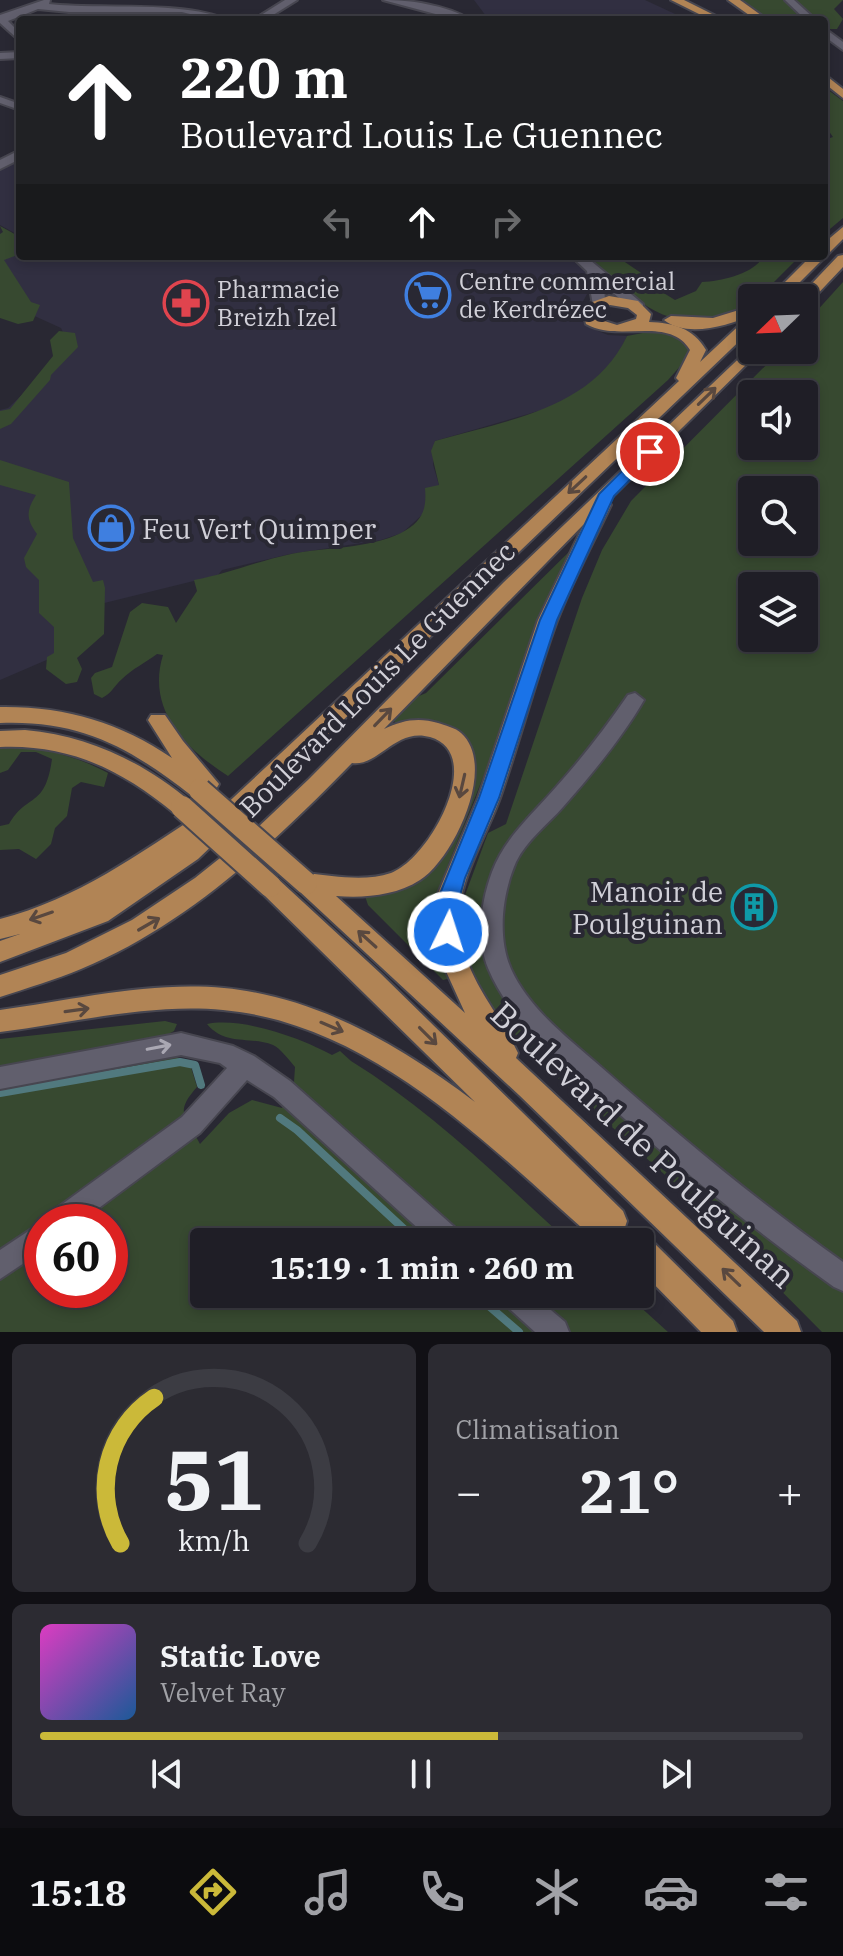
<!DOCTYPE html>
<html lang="fr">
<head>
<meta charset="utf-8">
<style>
  :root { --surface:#1f1e26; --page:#2c2b32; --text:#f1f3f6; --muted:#a1a2a7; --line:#3c3c43; --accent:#cbb939 }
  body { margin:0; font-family:"IBM Plex Serif",serif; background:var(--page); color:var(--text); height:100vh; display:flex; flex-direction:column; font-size:30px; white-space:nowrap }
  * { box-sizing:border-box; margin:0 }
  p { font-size:26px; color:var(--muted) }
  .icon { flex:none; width:44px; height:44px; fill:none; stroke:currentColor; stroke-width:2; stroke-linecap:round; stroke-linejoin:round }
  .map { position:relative; height:1332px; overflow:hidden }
  .details { display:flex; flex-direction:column; gap:12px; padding:12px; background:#111015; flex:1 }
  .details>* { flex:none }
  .guide { position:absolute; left:16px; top:16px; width:812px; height:244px; border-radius:8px; box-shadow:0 4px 12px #0003,0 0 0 2px var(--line); background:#202124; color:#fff; overflow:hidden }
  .needle { width:52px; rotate:247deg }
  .tools { position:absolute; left:738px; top:284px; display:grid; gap:16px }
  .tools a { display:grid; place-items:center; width:80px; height:80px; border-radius:8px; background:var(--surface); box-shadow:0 4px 12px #0003,0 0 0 2px var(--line); font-size:40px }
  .speed { position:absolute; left:24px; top:1204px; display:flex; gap:16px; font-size:40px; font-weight:700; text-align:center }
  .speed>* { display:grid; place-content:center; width:104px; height:104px; border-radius:50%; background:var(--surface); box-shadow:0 4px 12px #0003,0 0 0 2px var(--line); line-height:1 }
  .speed .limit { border:12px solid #d22; background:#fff; color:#111 }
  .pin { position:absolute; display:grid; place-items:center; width:68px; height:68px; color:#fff; margin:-34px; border:4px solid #fff; border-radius:50%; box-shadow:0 2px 8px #0007 }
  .me { position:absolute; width:88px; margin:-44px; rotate:4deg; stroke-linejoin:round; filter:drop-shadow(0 0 6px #0008) }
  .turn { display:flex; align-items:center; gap:28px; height:168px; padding:0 32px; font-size:36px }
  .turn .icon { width:104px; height:104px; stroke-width:2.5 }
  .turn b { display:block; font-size:56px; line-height:68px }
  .lanes { display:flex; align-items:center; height:76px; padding:0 32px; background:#0003; justify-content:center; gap:40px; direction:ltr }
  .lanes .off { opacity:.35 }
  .big { font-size:60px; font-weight:800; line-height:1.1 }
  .details .tile { flex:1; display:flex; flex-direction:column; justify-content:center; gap:12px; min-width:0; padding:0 28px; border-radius:12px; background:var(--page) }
  .details .dial { align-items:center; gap:0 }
  .dial svg { height:208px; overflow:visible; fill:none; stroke:var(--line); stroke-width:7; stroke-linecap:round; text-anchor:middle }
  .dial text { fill:var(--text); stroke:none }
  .song { display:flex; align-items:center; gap:24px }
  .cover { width:96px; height:96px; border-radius:12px; background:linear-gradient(135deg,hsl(310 70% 55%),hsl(210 70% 35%)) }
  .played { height:8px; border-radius:4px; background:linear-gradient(90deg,var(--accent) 60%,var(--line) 60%) }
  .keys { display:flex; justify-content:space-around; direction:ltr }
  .heat { display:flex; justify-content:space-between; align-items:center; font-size:44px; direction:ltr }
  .details .tiles { flex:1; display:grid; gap:12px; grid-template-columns:1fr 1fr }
  .tile:last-child { grid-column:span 2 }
  .trip { position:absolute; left:190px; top:1228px; width:464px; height:80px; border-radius:8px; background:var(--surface); box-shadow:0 4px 12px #0003,0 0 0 2px var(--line); font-weight:800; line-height:80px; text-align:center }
  .menu { display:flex; height:128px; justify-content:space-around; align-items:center; background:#0c0c0f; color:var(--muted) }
  .menu .icon { width:56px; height:56px }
  .menu .on { color:var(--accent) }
  .menu b { font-size:36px; color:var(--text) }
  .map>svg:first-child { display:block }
</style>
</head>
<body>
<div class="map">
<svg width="843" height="1332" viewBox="0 0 843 1332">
  <rect width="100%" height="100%" fill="#292833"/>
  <!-- built -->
  <g fill="#312f41">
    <path d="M474,0h171l43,20h-199z"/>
    <path d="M20,158v78l-20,-11v-56z"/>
    <path d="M20,238v18h547l17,14 8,15 -11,20 -12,4 19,18 20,8 19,1 -9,20 -16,18 -29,23 -24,11 -114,33 -2,24 6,20 -16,29 -21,19 -21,7 -91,14 -68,16 -4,5 -130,32 -2,36 -86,37v-270l8,-2 63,-59 -10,-21 -53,-24 -8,-57z"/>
  </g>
  <!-- green -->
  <g fill="#374930" fill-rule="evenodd">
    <path d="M738,0h105l-9,9 9,10 -6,10h-13v-9h-56z"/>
    <path d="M824,87l19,14v117l-19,16v-94l9,-3 -5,-7 -4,3z"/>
    <path d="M0,226l20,11v17l-16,6 27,42 9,3 -7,16 -15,3 -18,-6v-84l3,-2z"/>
    <path d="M587,256h29l34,23 -1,5 26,16 21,-9 6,-9c19,-1 47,-7 59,-22l-7,-4h46l-42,42h-6v6c-11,8 -21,10 -35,13 -62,15 -87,-27 -130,-61z"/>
    <path d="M843,282v1050h-21l-147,-148 -157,-142 -46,-63 -12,-37 1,-36 27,-73 18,-9 76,-226 20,-48 29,-49 150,-151h23v-25zM752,394h52v52h-52zM752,490h52v52h-52zM752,586h52v52h-52z"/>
    <path d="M658,330l20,5 13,13v6l-23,26 -440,396c-42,-27 -82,-66 -65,-121l-6,-1c-12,9 -25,15 -35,25 -8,7 -10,14 -20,19l-8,-4 -3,-16 4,-5 17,-6 18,-55 12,-9 26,4 8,16 21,-32 -3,-11c33,-6 64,-19 97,-26 35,-7 77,-5 110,-21 21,-11 26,-23 24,-45l14,-3 -8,-34 4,-10c71,-21 157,-31 192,-105z"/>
    <path d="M59,331l16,2 3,14 -27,28 -1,5 -39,44 -11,5v-18l10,-2 43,-53 -3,-16z"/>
    <path d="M0,460l69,22 4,56 20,44 10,-2 2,8 -1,46 -27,24 5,11 -5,13 -11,2 -20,-15 1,-12 7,-4v-26l-15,-14v-33l-13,-13 -2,-9 13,-24c-11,-15 -11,-23 -1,-39l-36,-10z"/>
    <path d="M576,545l-130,325c-13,47 -13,63 5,108l-8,2 -75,-75 -3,-9 31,-6 78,-116c0,-46 -34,-61 -75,-48l-6,-6 19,-21 14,-6z"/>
    <path d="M0,746c37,0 75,9 108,27l-4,14 -23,-5 -9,6 -5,28 -12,12 -4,16 -15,15 -17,-10 -19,1v-24l9,-2c19,-32 36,-15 43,-65l-16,-7h-15l-13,18 -8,3z"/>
    <path d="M165,1021l12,3 -3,7 -15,8 -60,11 10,20 64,-15 17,9 7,23c-23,26 -12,29 3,57l29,-31 23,-13 30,8 12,-26 1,-15c-5,-6 -15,-19 -22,-22 -23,-9 -48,1 -66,-21 36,-7 94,14 125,31l8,-4 11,10c81,50 148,117 218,181h-365v52h422l42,38h-668v-293zM42,1222h68v68h-68z"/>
  </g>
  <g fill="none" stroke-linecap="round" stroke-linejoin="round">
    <!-- stream -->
    <g stroke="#51797e" stroke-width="8">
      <path d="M0,1093l180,-31 15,3 6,20"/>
      <path d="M280,1118l17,12 121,112"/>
      <path d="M475,1294l44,38"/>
    </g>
    <!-- minor casing -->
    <g stroke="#474650" stroke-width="4">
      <g id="minor">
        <path d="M44,0h6l-1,4c53,6 133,-4 179,16h-15l-31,-8h-113l-31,-3 -30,12 12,12v8l-20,-18v-8z"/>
        <path d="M383,0c27,0 64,5 88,20h-13z"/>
        <path d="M785,0h9l22,20h-10z"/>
        <path d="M824,28l19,14v8l-19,-14z"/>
        <path d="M20,52v6l-20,1v-6z"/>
        <path d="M0,97l20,7v6l-20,-7z"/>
        <path d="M571,256h14l58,48v6h-10l-29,-25 1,17 -12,3 -6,-34z"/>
        <path d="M635,693l9,7c-22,38 -52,74 -81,107 -15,17 -37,34 -47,55 -14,32 -19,75 -5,107 18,40 58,70 90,98 78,69 157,135 242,195v29l-9,-4c-84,-60 -164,-126 -240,-196 -40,-36 -85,-72 -106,-123 -12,-30 -7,-66 4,-96 13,-35 41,-58 65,-86 26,-29 49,-59 71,-91z"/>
        <path d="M181,1033l52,13 21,10 36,25 171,152 4,9h-32l-159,-145 -27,-17 -47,53 -120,89h-34l4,-9 132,-96 45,-49 -7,-5 -39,-8 -181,34v-22z"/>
        <path d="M42,1222v29l-42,28v-29z"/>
        <path d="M499,1294h33l33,28 4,10h-34l-32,-29z"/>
      </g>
    </g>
    <!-- tertiary casing -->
    <g stroke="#474650" stroke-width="4">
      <g id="tertiary">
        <path d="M285,0h12l-32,20h-12z"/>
        <path d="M20,150v9l-20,10v-9z"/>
      </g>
    </g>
    <!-- primary casing -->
    <g stroke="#474650" stroke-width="4">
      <g id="primary">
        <path d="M671,0h13l40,20h-13z"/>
        <path d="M728,0h12l28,20h-12z"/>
        <path d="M824,74l19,15v9l-19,-15z"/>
        <path d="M843,227v12l-59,59h-15l42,-42h13v-13z"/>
        <path d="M843,255v12l-34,36 -5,1v-6l-5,-1 39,-41z"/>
        <path d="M609,296l29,5 13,13 -2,8c25,1 44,6 57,28l-6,12 47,-44 5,-1v12l-554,530 -90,62 -108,41v-21l20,-7 -20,5v-20c77,-20 139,-65 204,-108l8,-3 7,3 460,-430 -3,-3 14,-28c-21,-35 -72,-7 -104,-26l-4,-16 2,-3zM610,305l18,3 9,7 -1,4 -19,6 -19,-6 -1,-9z"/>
        <path d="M752,306v9c-24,11 -66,23 -88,5l7,-4 42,2z"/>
        <path d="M752,346v4h9l-3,3 -150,148 3,4c-18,38 -39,77 -54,116 -21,57 -36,116 -56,174 -15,44 -48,90 -41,138 7,48 39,79 58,120l-2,5 281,263 4,11h-37l-245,-237 -221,-205 -4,-7 4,-7 8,-3c27,3 59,9 85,0 39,-14 96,-120 39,-136 -34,-10 -52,30 -78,26 -79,81 -165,162 -271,206 -26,11 -54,19 -81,28v-22l66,-22 66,-33 63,-42 59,-47 55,-52 195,-197zM584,524l-46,96 -60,178 -41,98 -1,36 9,37 20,44 -129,-117c28,2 59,0 84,-16 33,-21 78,-114 41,-147 -5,-5 -17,-8 -23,-10 -19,-6 -36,-3 -54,6z"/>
        <path d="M0,707c64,-1 119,15 172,51l-24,-38 3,-5h14l18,26 36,43c-5,10 -15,16 -27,12 -63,-49 -111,-76 -192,-73z"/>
        <path d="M25,730c64,6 116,31 165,71l3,6 -3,6 -8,3 -8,-3c-52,-43 -105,-69 -174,-66v-16z"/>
        <path d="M270,876l8,3 102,94 243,238 4,10 -2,6 8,11 7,-3 10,4 83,82 4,11h-36l-61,-62v-28h-42c-108,-94 -224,-218 -375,-232 -74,-7 -150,13 -223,22v-22c73,-10 150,-29 224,-22 94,9 177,58 251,114l-213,-209 -4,-7 4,-7z"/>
      </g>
    </g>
    <!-- minor -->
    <use href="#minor" fill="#615f6d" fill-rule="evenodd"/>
    <!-- tertiary -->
    <use href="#tertiary" fill="#615f6d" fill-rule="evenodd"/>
    <!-- primary -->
    <use href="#primary" fill="#b18455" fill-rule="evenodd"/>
    <!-- primary-bridge casing -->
    <g stroke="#474650" stroke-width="26" stroke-linecap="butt">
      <g id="primary-bridge">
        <path d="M200,790l106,93"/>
        <path d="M182,807l88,79"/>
      </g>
    </g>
    <!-- primary-bridge -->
    <use href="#primary-bridge" stroke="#b18455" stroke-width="22"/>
  </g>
  <!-- one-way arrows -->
  <defs><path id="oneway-shaft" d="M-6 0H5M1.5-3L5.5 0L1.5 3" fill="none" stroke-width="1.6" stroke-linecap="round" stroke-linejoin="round" transform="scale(2)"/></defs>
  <g stroke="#59483f">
    <use href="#oneway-shaft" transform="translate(707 396) rotate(-44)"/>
    <use href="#oneway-shaft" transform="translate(577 485) rotate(137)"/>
    <use href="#oneway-shaft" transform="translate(383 717) rotate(-46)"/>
    <use href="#oneway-shaft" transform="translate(462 786) rotate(103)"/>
    <use href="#oneway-shaft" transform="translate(41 916) rotate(161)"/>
    <use href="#oneway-shaft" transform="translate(149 924) rotate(-30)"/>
    <use href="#oneway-shaft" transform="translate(367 939) rotate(-138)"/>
    <use href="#oneway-shaft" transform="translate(77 1010) rotate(-8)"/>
    <use href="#oneway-shaft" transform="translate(332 1027) rotate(23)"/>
    <use href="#oneway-shaft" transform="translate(428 1036) rotate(45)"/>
    <use href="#oneway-shaft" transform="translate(731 1277) rotate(-136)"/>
  </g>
  <use stroke="#aaa8b3" href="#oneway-shaft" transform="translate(159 1047) rotate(-11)"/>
  <!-- route -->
  <path fill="#1a73e8" stroke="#114b97" stroke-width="2" d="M650,447l7,5 -43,44 -57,124 -58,178 -34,80 -5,18 -1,36 -3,6 -8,3 -8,-3 -3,-6 2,-36 40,-98 61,-178 59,-126 45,-45z"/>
  <!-- icons -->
  <defs>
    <g id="supermarket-ring" transform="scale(2.3)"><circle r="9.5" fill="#292833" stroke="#3f7fe0" stroke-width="1.5"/><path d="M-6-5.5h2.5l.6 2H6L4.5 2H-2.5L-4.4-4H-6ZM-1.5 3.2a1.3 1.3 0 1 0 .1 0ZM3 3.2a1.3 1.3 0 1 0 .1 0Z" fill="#3f7fe0"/></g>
    <g id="pharmacy-ring" transform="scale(2.3)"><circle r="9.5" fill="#292833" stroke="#e0444e" stroke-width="1.5"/><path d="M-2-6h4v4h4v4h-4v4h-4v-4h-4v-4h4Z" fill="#e0444e"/></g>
    <g id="shop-ring" transform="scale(2.3)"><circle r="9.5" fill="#292833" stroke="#3f7fe0" stroke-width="1.5"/><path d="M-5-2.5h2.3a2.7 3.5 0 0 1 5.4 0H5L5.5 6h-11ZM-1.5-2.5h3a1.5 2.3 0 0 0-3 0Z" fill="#3f7fe0"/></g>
    <g id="building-ring" transform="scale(2.3)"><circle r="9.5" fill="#292833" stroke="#0f9aa8" stroke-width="1.5"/><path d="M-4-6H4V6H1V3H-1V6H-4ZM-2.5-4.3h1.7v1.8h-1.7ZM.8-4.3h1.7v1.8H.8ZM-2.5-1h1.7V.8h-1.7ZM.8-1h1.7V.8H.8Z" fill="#0f9aa8"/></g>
  </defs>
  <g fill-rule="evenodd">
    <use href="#supermarket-ring" x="428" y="295"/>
    <use href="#pharmacy-ring" x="186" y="303"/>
    <use href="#shop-ring" x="111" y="528"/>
    <use href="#building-ring" x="754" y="907"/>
  </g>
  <g text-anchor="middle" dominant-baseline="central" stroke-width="8" stroke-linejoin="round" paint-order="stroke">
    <!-- far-poi labels -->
    <g font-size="24" fill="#d1d0d8" stroke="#292833" text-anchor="start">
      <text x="459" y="281">Centre commercial<tspan x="459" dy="28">de Kerdrézec</tspan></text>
      <text x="217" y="289">Pharmacie<tspan x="217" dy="28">Breizh Izel</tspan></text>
    </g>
    <!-- poi labels -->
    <g font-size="28" fill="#d1d0d8" stroke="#292833" text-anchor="start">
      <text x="142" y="528">Feu Vert Quimper</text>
      <text x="723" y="891" text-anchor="end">Manoir de<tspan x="723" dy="32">Poulguinan</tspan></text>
    </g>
    <!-- street labels -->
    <g font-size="28" fill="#d1d0d8" stroke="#292833">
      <text transform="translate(377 679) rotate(-45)">Boulevard Louis Le Guennec</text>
    </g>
    <!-- near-street labels -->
    <g font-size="34" fill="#d1d0d8" stroke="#292833">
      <text transform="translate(644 1144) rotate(43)">Boulevard de Poulguinan</text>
    </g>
  </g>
</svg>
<div class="tools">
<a><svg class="needle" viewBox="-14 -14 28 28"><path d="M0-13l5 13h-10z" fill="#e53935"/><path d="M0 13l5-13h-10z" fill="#a1a2a7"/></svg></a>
<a><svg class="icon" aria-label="sound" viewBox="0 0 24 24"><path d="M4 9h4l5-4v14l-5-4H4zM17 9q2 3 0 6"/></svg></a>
<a><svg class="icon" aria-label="search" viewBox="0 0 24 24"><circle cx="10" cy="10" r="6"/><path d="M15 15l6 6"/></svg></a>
<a><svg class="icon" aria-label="layers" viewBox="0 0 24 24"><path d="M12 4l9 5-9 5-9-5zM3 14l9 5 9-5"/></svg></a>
</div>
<div class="speed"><div class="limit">60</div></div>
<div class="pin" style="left:650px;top:452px;background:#d93025"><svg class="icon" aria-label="arrive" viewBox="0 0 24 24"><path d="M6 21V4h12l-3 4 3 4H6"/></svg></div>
<svg class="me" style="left:448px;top:932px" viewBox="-20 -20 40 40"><circle r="17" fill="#1a73e8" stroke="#fff" stroke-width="3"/><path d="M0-11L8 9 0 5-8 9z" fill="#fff"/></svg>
<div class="trip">15:19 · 1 min · 260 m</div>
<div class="guide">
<div class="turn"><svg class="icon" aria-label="ahead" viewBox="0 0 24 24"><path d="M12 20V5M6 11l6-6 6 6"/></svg><div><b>220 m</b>Boulevard Louis Le Guennec</div></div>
<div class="lanes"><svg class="icon off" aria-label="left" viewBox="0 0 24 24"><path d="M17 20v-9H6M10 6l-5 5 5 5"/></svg><svg class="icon" aria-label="ahead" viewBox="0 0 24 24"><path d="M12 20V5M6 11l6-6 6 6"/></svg><svg class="icon off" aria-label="right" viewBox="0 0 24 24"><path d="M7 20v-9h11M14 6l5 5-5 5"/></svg></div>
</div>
</div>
<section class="details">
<div class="tiles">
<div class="tile dial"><svg viewBox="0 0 100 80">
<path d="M14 69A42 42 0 1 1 86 69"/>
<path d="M14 69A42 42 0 0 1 27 13" stroke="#cbb939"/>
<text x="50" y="56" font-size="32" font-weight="700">51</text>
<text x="50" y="72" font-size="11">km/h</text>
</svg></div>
<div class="tile"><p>Climatisation</p>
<div class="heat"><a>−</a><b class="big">21°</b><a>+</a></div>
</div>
<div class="tile">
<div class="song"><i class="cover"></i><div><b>Static Love</b><p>Velvet Ray</p></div></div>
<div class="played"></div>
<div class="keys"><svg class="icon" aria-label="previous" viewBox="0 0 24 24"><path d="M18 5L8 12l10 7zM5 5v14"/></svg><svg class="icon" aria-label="pause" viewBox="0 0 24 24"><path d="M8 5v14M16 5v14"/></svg><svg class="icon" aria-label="next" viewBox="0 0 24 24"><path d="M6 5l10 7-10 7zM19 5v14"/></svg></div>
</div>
</div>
</section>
<nav class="menu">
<b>15:18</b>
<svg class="icon on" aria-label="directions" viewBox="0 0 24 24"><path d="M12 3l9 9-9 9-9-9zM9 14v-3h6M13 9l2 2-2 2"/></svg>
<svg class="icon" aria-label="music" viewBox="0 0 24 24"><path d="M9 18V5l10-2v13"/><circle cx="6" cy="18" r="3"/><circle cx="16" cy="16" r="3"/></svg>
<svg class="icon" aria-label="phone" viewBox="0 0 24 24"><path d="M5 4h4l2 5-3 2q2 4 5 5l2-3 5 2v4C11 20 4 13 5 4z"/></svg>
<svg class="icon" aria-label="climate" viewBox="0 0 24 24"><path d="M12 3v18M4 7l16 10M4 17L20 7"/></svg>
<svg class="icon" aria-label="car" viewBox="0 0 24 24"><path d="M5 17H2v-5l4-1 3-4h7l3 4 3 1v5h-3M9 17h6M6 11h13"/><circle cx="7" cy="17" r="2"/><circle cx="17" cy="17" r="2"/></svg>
<svg class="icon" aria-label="filters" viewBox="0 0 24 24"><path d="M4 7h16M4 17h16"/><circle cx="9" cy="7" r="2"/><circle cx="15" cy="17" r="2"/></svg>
</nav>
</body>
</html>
